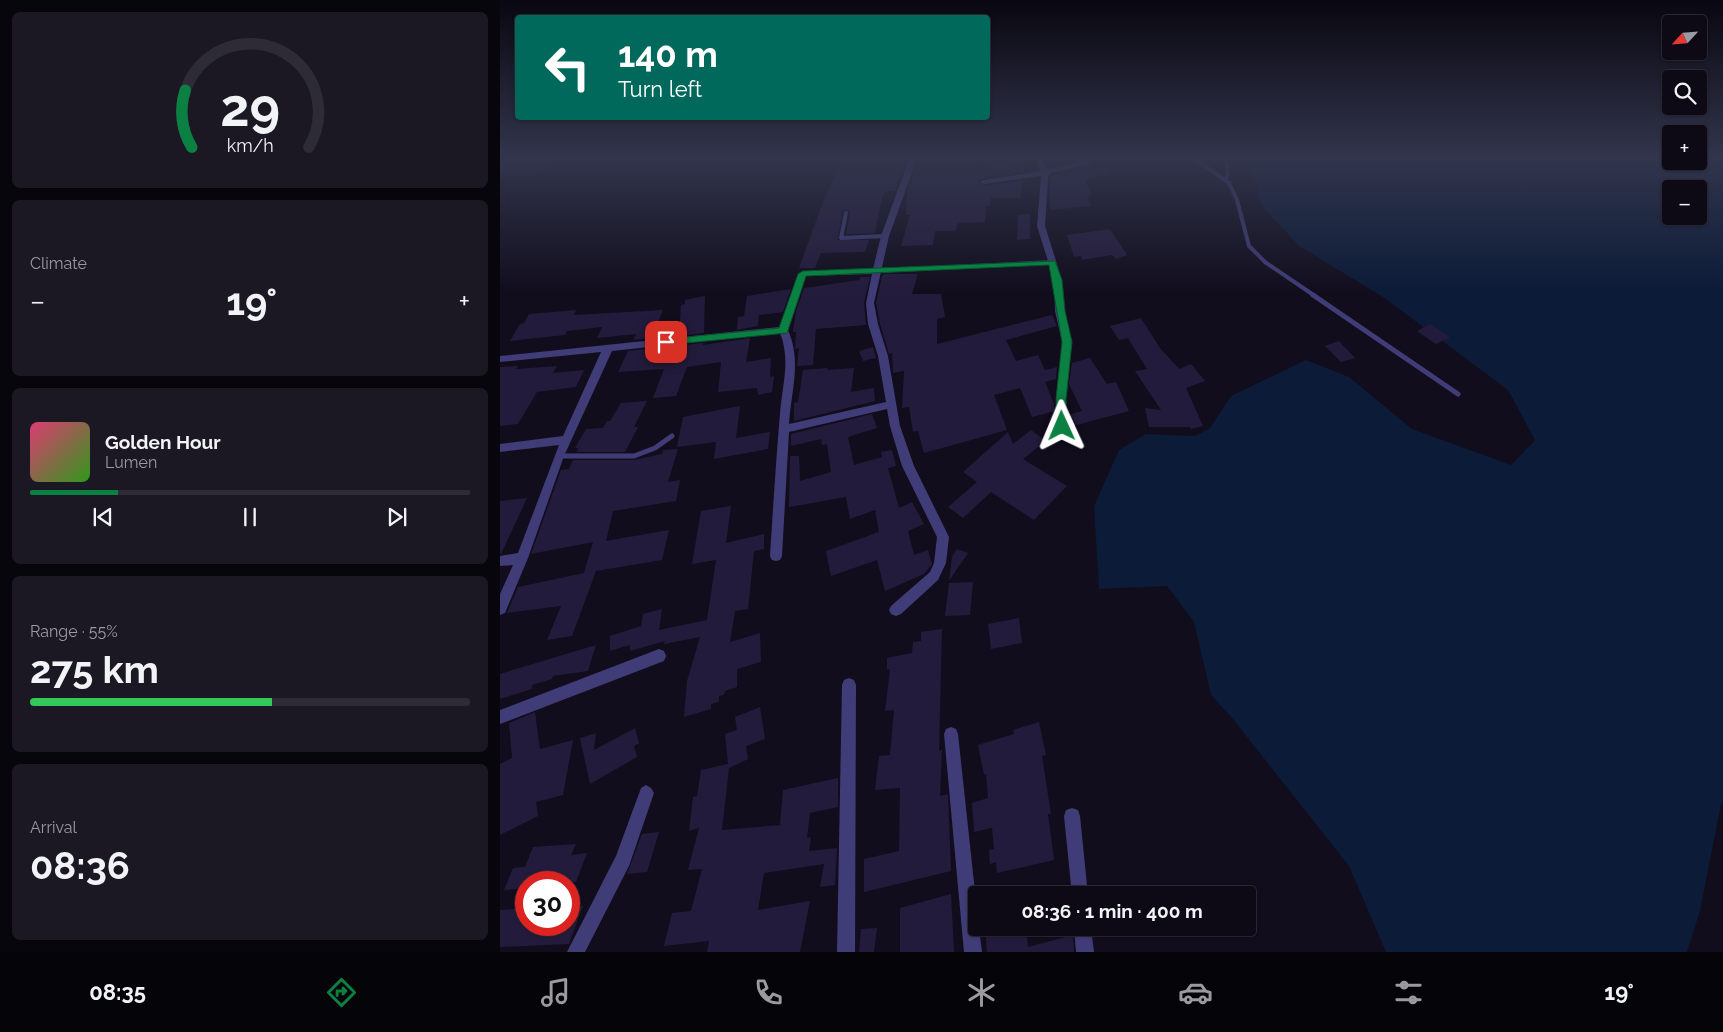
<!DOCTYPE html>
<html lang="en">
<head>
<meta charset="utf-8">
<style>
  :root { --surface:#0d0a16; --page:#1b1823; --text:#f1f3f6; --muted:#9a9aa1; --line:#2d2b35; --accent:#0b8043 }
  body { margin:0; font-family:Raleway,sans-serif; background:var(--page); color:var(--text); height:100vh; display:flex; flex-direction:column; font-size:19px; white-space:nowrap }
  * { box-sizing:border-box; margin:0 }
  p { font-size:16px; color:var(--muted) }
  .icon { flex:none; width:28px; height:28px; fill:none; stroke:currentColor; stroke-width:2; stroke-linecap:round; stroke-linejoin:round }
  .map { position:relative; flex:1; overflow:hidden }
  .side { display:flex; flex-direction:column; gap:12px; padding:12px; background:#07060c; width:500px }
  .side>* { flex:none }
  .banner { position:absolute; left:15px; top:15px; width:475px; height:105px; border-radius:5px; box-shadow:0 1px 4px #0004,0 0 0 1px var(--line); background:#00695c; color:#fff; overflow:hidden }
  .needle { width:32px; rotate:244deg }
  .buttons { position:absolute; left:1162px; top:15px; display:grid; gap:10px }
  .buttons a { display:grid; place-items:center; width:45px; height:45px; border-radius:5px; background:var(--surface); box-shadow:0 1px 4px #0004,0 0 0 1px var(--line); font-size:25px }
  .speed { position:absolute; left:15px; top:871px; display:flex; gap:10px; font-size:25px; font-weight:700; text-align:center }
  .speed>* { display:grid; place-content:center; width:65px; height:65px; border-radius:50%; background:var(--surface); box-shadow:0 1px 4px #0004,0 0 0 1px var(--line); line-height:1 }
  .speed .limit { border:8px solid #d22; background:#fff; color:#111 }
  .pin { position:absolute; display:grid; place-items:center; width:42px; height:42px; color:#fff; margin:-21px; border-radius:10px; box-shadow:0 2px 8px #0006 }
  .me { position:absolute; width:55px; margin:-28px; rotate:359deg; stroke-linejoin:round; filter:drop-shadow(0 0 4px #0008) }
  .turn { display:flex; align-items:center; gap:18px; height:105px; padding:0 20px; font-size:22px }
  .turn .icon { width:65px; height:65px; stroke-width:2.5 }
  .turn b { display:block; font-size:35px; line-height:42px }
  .big { font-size:38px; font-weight:700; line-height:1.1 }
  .side .card { flex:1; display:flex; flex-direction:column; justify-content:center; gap:8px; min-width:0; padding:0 18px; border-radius:8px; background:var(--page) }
  .side .dial { align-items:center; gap:0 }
  .dial svg { height:130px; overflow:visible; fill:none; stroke:var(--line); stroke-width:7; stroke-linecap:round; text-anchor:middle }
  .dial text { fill:var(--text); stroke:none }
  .song { display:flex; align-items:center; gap:15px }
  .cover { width:60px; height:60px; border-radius:8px; background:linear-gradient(135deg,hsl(340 70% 55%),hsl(110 70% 35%)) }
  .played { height:5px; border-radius:2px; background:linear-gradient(90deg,var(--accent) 20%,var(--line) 20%) }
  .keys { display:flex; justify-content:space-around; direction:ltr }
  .heat { display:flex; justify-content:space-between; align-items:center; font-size:28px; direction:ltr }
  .charge { height:8px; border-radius:4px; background:linear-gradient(90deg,#34c759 55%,var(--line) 0) }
  .trip { position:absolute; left:468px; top:886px; width:288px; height:50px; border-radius:5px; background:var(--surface); box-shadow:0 1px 4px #0004,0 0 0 1px var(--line); font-weight:700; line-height:50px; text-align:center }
  .dock { display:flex; height:80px; justify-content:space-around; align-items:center; background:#050409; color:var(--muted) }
  .dock .icon { width:35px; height:35px }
  .dock .selected { color:var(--accent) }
  .dock b { font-size:22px; color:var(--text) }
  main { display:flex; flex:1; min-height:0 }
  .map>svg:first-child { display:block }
</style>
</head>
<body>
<main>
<section class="side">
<div class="card dial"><svg viewBox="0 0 100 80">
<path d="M14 69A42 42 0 1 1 86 69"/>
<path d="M14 69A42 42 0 0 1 10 34" stroke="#0b8043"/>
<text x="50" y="56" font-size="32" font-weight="700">29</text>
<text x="50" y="72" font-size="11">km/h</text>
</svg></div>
<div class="card"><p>Climate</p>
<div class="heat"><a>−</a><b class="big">19°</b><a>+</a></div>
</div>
<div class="card">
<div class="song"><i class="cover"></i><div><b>Golden Hour</b><p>Lumen</p></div></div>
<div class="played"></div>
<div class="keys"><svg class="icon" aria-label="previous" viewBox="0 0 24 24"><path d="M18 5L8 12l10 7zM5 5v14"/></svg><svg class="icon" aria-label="pause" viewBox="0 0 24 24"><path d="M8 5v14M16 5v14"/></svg><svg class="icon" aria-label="next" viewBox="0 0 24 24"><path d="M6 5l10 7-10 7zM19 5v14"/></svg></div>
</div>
<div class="card"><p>Range · 55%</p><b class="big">275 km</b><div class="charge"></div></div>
<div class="card"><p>Arrival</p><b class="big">08:36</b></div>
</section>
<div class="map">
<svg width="1223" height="952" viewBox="0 0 1223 952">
  <rect width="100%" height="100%" fill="#110d1d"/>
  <!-- water -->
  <path fill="#0c1b37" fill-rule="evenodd" d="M748,159h423v2l52,-2v642l-2,3 -21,107 -13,41h-301l-37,-86 -117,-148 -21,-23 -17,-73 -27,-36 -68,3 -5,-83 25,-56 27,-16 49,2 15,-8 21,-32 75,-36 43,17 63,52 99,36 24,-25 -27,-50 -125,-93 -84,-51 -37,-40zM1171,189h28v27h-28z"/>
  <!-- building -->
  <g fill="#231b3c">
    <path d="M0,159h55l-7,11 -48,4z"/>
    <path d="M346,159h61l-12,32h-9l-4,7 -7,35 -29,1 4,-22 -4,-3 -4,3 -4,28h31l-4,12 -44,1 -6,15h-16l24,-66 12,-28z"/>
    <path d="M419,159h58l-2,7 50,-4 -1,10 -40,6 -6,3 6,5 39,-6 -3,18h-29l-2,8h-3l-1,16 -27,1 -3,8h-20l-2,14 -32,1 9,-31h-4l1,-24z"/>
    <path d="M608,166l1,8 -24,6 7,15 -5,1 4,10 -40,4 -2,-13 1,-19 2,-3z"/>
    <path d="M530,214v25l-13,1 1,-25z"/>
    <path d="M610,229l17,26 -11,4 -4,-4 -30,5 -1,-4 -7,1 -7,-22z"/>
    <path d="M384,274h34l-6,20h29l4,23 -8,2v25l115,-29 5,11 -51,14 10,21 22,-6 7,15 12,-3 -1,12 -11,3 9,22 1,7 -23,6 -12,-29 -26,7 13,35 -83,23 -6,-22 -5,1 -4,-25 -7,1 2,-37 -11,2 -1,-20 -3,1 -9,-30 -4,-21 6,-27z"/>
    <path d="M360,277h10l-6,26 2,22 -50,4 -3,36 -16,1 2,-18 -4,1 1,-17h-3l3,-21 8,-23 56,-8z"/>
    <path d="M291,289l-8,23 -24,3 -1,11 -21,4 1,-13 6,-1 3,-20z"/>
    <path d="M205,296l-1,37 -25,3 2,-31 4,-1v-4z"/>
    <path d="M76,310l-2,5 89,-5 -11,28 -19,2 3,-6 -39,4 5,-11 -35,4 -2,4 -55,6 10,-17 4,-1 5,-9z"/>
    <path d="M641,318l19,30 19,21 12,-5 14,17 -19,7 17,38 -12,3 -1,-2h-41l-4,-19 16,2 -26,-39 12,-2 -19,-31 -9,2 -9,-14z"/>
    <path d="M930,324l20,13 -14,7 -19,-13z"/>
    <path d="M250,338l-4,24 25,-4 -1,19 4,-1 -2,16 -14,3 -1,-7 -39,4 3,-30 -34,5 -11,29 -23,2 11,-29 -46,3 10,-21 75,-8v2z"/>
    <path d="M839,341l16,17 -14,4 -16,-16z"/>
    <path d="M373,347l3,11 -13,3 -4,-10z"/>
    <path d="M590,358l17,26 9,-2 13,29 -60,16 -1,-12 14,-4 -13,-27 3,-21z"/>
    <path d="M18,366l-2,3 41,-3 -4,7 31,-3 -8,17 -39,5 -19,32 -18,2v-59z"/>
    <path d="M328,368l-1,2 27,-2 -3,24 23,-4 1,13 -81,20v-18l4,-1 5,-32z"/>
    <path d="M147,401l-13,26h4l-13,25h-48l1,-4h-3l11,-19 17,-1 4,-7h3l11,-18z"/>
    <path d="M240,406l-4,32 34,-6 -2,17 -54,10 2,-17 -39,5 6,-30z"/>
    <path d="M372,414l5,14 -29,9 6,28 28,-8 -1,-5 11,-2 4,16 -8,2 11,40 13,-6 12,22 -16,7 6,24 14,-5 4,14 -8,10 -39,17 -8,-31 -46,16 -5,-25 53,-19 -4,-22 -25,9 -4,-22 -57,10 1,-51h9l1,25 31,-9 -4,-28 -5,1 -1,-6 -30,7v-12z"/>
    <path d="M531,430l15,11 -23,18 44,27 -33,34 -43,-28 -28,26 -15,-11 29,-25 -14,-10 45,-40 5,12z"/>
    <path d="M178,449l-10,33 12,-2 -4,21 -63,10 -7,30 63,-11 -7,30 -66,11 -24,65 -25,4 14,-34 -54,7 11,-26 66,-14 9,-31 -62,12 30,-84 8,-1 4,-9h61l28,-6 1,-4z"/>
    <path d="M27,498l-26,56h-1v-53z"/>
    <path d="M231,506l-5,37 38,-9v15l-10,2 -6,58 -13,2 -5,31 30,-9 1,29 -24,7v18l-12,4 -1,4 -5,1v6l-8,2v5l-27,8 3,-36 13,-44 -36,7 1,-3 -35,10v-6l-20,6v-15l31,-10 2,-12 19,-5 -3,21 48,-10 9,-60 -24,4 9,-53z"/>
    <path d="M457,549l11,4 -19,28 3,-24z"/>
    <path d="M473,582l-3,33 -25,1 4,-33z"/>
    <path d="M519,618l3,25 -31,6 -3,-25z"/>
    <path d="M442,629l-3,122 3,-1 -2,46 8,-2 3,77 -87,21v-33l35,-8 1,-63 -25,2 4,-34 11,-1 4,-45 -9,1 5,-42 -3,1v-12l25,-5 1,-11 8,-1v-9z"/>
    <path d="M96,645l-8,26 -35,5 -1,3 -20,6v4l-32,10v-25z"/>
    <path d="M260,707l5,32 -19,7 2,13 -19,9 -7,62 58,-5 3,-35 55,-12v29l-28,6 -3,25 4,-1 -2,14 28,-3 -2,37 -15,2 4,-23 -60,9 -6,37 52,-9 -10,51h-93l2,-11 -45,5 8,-33 19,-2 11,-42 -14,1 11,-42 -10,3 4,-34 4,-1 4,-26 27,-6 -3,-30 12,-4 -2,-13z"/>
    <path d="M35,712l5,37 33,-9 -10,55 -27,7 2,14 -38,19v-71l12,-6 -3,-35z"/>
    <path d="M539,722l7,33 -4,1 9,58h-3l6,46 -57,13 -1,-11 -6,2 -1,-14 5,-1 -2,-21 -18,4 -2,-29 16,-5 -2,-24 -2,1 -6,-30 36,-11 -1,-4z"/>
    <path d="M135,728l4,15 -5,3 3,11 -47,27 -10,-46 16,-5 -2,17z"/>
    <path d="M159,832l-12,40 -20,2 15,-40z"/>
    <path d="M76,844l-5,11 16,-2 -11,29h-50v6l-22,2 9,-22 12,-1 8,-20z"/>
    <path d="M451,894l3,58h-54v-44z"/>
    <path d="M83,906l-14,38 -69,3v-37l26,-2v17h43v-18z"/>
    <path d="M377,928l-3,24h-15l2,-23z"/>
    <path d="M485,928h41l2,19 45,-12 1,17h-87z"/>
  </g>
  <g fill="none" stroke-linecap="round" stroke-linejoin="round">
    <!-- service-far1 -->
    <g stroke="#403c78" stroke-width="4">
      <path d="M695,159l34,24 8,17 12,46 16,16 50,34"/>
      <path d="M726,159l2,14 -2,7"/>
      <path d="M346,213l-5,25 44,-2"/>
      <path d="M377,271l175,-9"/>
    </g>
    <!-- service -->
    <g stroke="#403c78" stroke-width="5">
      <path d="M813,295l145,99"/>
      <path d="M59,456h75l21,-8 17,-12"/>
    </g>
    <!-- minor -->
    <g fill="#403c78" fill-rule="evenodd">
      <path d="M409,159h8l-28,77 -15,67 4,21 10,32 12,70 14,40 35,71 -3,26 -8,17 -37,34 -5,2 -5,-2 -2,-4 2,-4 39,-34 4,-9 3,-26 -35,-71 -12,-40 -3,-17 -98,23 -7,124 -2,4 -4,1 -4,-1 -2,-4c3,-48 6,-95 10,-143 2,-27 11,-53 0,-80l-168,18 -48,105 -36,102 -23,55 -5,2v-21l13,-29 -13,1v-10l18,-3 41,-108 -59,7v-8l63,-8 38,-84 -101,10v-6l279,-29 21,-55 73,-3 8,-33zM372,274l-6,29 2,21 10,32 8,46 -97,22c2,-33 13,-62 -1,-94l18,-54z"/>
      <path d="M534,159h8l5,10 36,-8 3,-2h8l-6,6 -37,8 -3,4 -3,49 17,54 3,31 7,31 -6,57 1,27 -5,4 -5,-4 -1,-27 6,-57 -7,-31 -1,-31 -17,-54 4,-50 -57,8 -4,-2 4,-2 57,-9z"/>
      <path d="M159,649l5,2 2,5 -2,5 -164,63v-14z"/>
      <path d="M349,678l5,2 2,5 -1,267h-18l5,-267 2,-5z"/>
      <path d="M451,727l5,2 2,5 18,167v27h3l3,24h-18l-20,-218 2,-5z"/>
      <path d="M146,785l5,3 3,5 -25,73 -44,86h-18l49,-96 25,-68z"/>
      <path d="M572,808l6,2 2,6 8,79h-16l-8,-79 2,-6z"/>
      <path d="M574,928h17l3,24h-18z"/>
    </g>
  </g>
  <!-- sky -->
  <linearGradient id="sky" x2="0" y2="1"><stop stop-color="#090710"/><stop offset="0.54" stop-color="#32354c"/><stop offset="1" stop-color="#32354c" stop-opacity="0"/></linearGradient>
  <rect width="1223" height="292" fill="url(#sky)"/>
  <!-- route -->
  <path fill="#0b8043" stroke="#07532c" d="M555,261l7,19 3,31 7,31 -6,57 1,27 -5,4 -6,-4v-27l6,-57 -13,-77 -243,11 -19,57 -121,12 -4,-3 4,-3 113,-11 19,-54 5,-3z"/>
</svg>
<div class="buttons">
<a><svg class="needle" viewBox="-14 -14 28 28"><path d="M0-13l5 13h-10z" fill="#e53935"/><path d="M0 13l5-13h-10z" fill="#9a9aa1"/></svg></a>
<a><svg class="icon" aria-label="search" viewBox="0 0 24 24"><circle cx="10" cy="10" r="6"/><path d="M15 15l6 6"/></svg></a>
<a>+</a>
<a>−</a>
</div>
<div class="speed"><div class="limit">30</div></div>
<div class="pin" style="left:166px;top:342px;background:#d93025"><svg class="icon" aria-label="arrive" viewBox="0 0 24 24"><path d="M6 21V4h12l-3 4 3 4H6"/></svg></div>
<svg class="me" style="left:562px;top:426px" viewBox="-20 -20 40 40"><path d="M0-17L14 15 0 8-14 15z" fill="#0b8043" stroke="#fff" stroke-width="4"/></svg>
<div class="trip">08:36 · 1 min · 400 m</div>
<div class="banner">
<div class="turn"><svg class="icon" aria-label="left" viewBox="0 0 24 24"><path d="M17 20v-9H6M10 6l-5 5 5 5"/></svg><div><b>140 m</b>Turn left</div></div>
</div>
</div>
</main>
<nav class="dock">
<b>08:35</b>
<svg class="icon selected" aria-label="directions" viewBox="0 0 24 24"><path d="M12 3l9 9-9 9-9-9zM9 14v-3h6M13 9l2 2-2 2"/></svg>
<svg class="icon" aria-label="music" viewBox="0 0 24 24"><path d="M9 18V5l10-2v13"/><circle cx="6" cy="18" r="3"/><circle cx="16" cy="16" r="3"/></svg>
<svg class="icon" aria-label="phone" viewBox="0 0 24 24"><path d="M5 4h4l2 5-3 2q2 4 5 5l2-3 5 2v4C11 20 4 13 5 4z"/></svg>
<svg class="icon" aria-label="climate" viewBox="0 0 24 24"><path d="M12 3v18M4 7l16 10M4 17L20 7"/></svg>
<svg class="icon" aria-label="car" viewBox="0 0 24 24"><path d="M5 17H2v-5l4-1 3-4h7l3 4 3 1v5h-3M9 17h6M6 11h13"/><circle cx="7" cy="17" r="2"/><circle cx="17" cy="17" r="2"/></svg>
<svg class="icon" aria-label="filters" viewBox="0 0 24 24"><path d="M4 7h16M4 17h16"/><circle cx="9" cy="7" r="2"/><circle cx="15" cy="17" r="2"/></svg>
<b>19°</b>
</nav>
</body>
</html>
